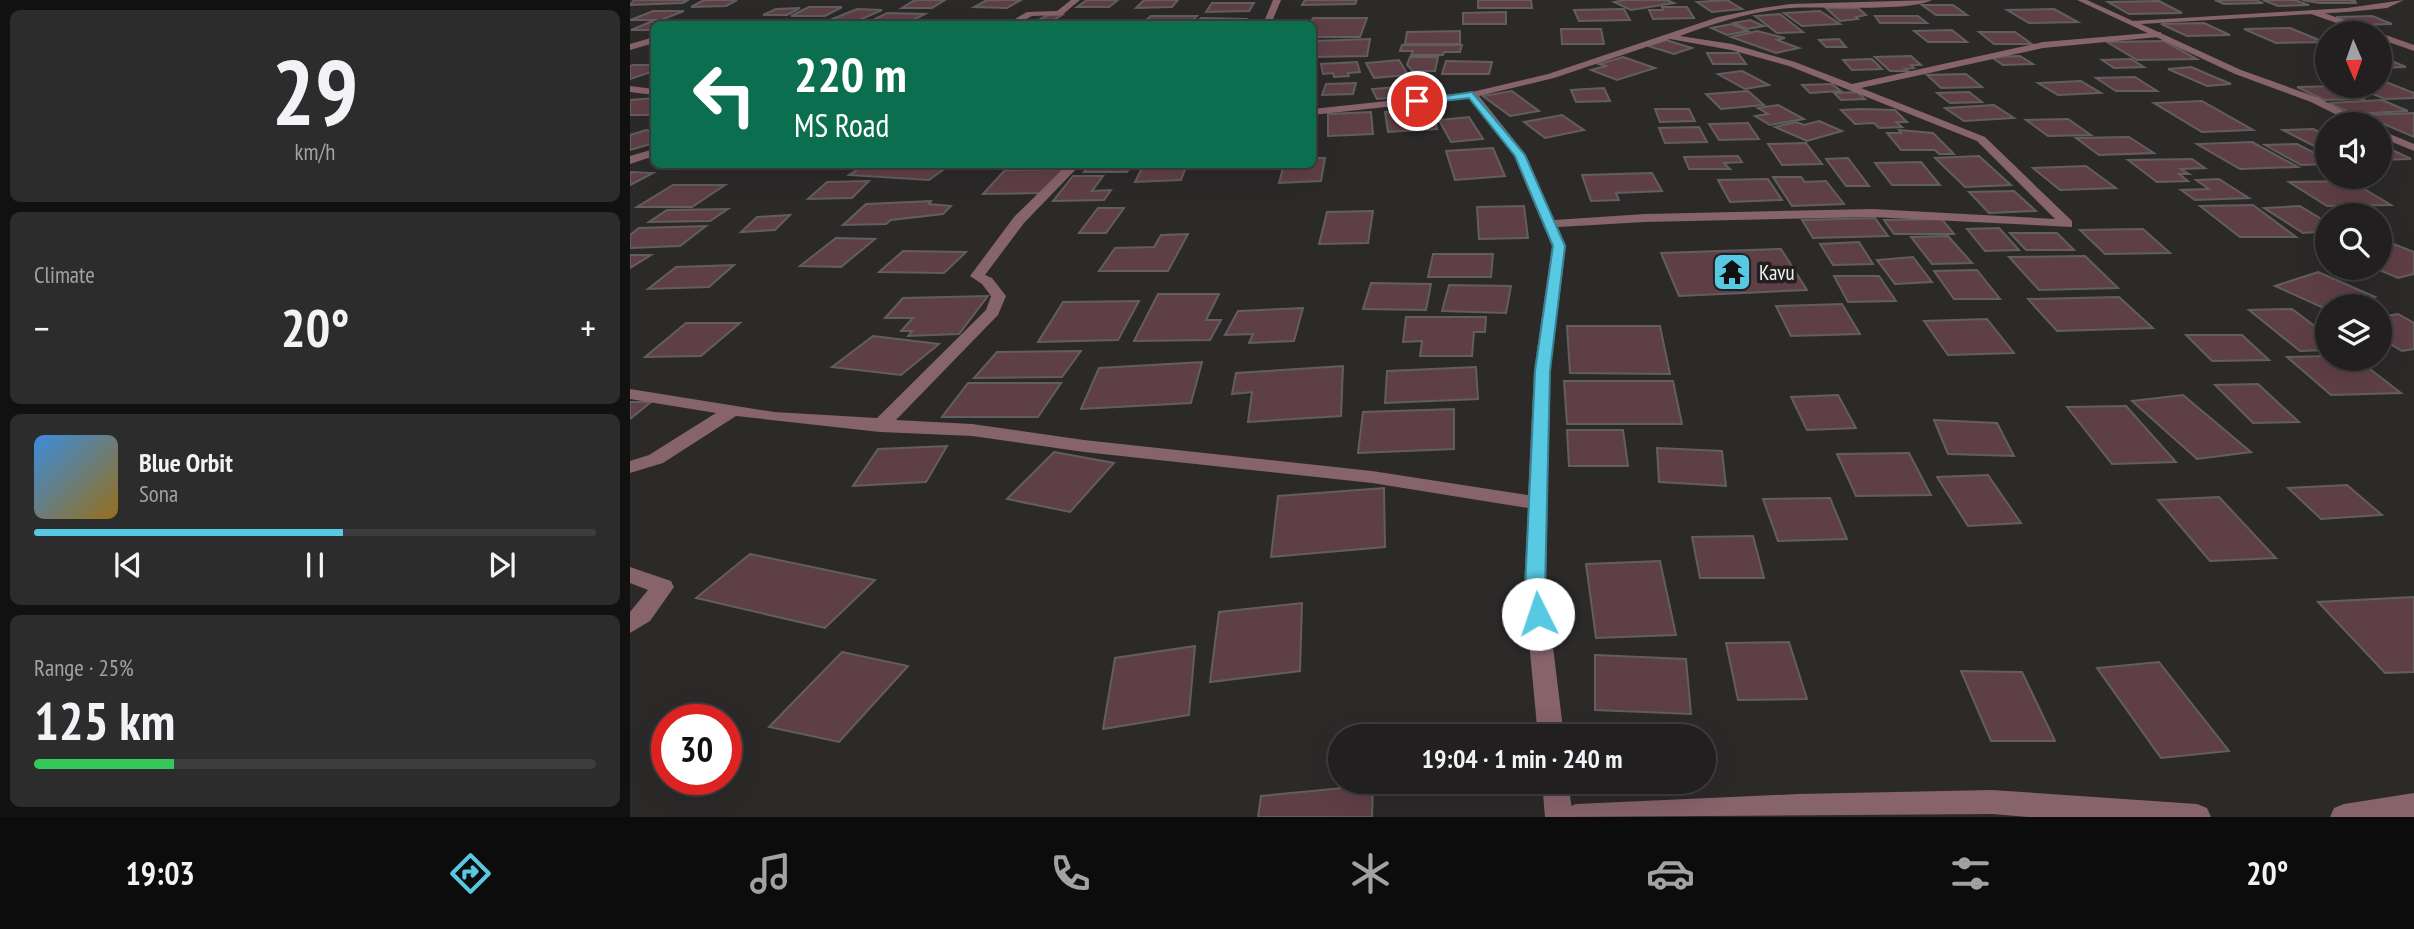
<!DOCTYPE html>
<html lang="en">
<head>
<meta charset="utf-8">
<style>
  :root { --surface:#211f1f; --page:#2d2c2c; --text:#f1f3f6; --muted:#a2a2a4; --line:#3e3d3d; --accent:#58c9e3 }
  body { margin:0; font-family:"PT Sans Narrow",sans-serif; background:var(--page); color:var(--text); height:100vh; display:flex; flex-direction:column; font-size:26px; white-space:nowrap }
  * { box-sizing:border-box; margin:0 }
  p { font-size:23px; color:var(--muted) }
  .icon { flex:none; width:38px; height:38px; fill:none; stroke:currentColor; stroke-width:2; stroke-linecap:round; stroke-linejoin:round }
  .map { position:relative; flex:1; overflow:hidden }
  .panel { display:flex; flex-direction:column; gap:10px; padding:10px; background:#121111; width:630px }
  .panel>* { flex:none }
  .top-card { position:absolute; left:21px; top:21px; width:665px; height:147px; border-radius:10px; box-shadow:0 7px 28px #0002,0 0 0 2px var(--line); background:#0b6e4f; color:#fff; overflow:hidden }
  .needle { width:46px; rotate:178deg }
  .buttons { position:absolute; left:1685px; top:21px; display:grid; gap:14px }
  .buttons a { display:grid; place-items:center; width:77px; height:77px; border-radius:50%; background:var(--surface); box-shadow:0 7px 28px #0002,0 0 0 2px var(--line); font-size:35px }
  .speed { position:absolute; left:21px; top:704px; display:flex; gap:14px; font-size:35px; font-weight:700; text-align:center }
  .speed>* { display:grid; place-content:center; width:91px; height:91px; border-radius:50%; background:var(--surface); box-shadow:0 7px 28px #0002,0 0 0 2px var(--line); line-height:1 }
  .speed .limit { border:10px solid #d22; background:#fff; color:#111 }
  .pin { position:absolute; display:grid; place-items:center; width:60px; height:60px; color:#fff; margin:-30px; border:4px solid #fff; border-radius:50%; box-shadow:0 2px 7px #0007 }
  .me { position:absolute; width:77px; margin:-38px; rotate:356deg; stroke-linejoin:round; filter:drop-shadow(0 0 5px #0008) }
  .turn { display:flex; align-items:center; gap:24px; height:147px; padding:0 28px; font-size:32px }
  .turn .icon { width:91px; height:91px; stroke-width:2.5 }
  .turn b { display:block; font-size:49px; line-height:60px }
  .big { font-size:52px; font-weight:800; line-height:1.1 }
  .panel .widget { flex:1; display:flex; flex-direction:column; justify-content:center; gap:10px; min-width:0; padding:0 24px; border-radius:10px; background:var(--page) }
  .panel .dial { align-items:center; gap:0 }
  .dial b { font-size:91px; line-height:1 }
  .song { display:flex; align-items:center; gap:21px }
  .cover { width:84px; height:84px; border-radius:10px; background:linear-gradient(135deg,hsl(210 70% 55%),hsl(40 70% 35%)) }
  .played { height:7px; border-radius:4px; background:linear-gradient(90deg,var(--accent) 55%,var(--line) 55%) }
  .keys { display:flex; justify-content:space-around; direction:ltr }
  .heat { display:flex; justify-content:space-between; align-items:center; font-size:38px; direction:ltr }
  .charge { height:10px; border-radius:5px; background:linear-gradient(90deg,#34c759 25%,var(--line) 0) }
  .trip { position:absolute; left:698px; top:724px; width:388px; height:70px; border-radius:35px; background:var(--surface); box-shadow:0 7px 28px #0002,0 0 0 2px var(--line); font-weight:800; line-height:70px; text-align:center }
  .tabs { display:flex; height:112px; justify-content:space-around; align-items:center; background:#0d0c0c; color:var(--muted) }
  .tabs .icon { width:49px; height:49px }
  .tabs .selected { color:var(--accent) }
  .tabs b { font-size:32px; color:var(--text) }
  main { display:flex; flex:1; min-height:0 }
  .map>svg:first-child { display:block }
</style>
</head>
<body>
<main>
<section class="panel">
<div class="widget dial"><b>29</b><p>km/h</p></div>
<div class="widget"><p>Climate</p>
<div class="heat"><a>−</a><b class="big">20°</b><a>+</a></div>
</div>
<div class="widget">
<div class="song"><i class="cover"></i><div><b>Blue Orbit</b><p>Sona</p></div></div>
<div class="played"></div>
<div class="keys"><svg class="icon" aria-label="previous" viewBox="0 0 24 24"><path d="M18 5L8 12l10 7zM5 5v14"/></svg><svg class="icon" aria-label="pause" viewBox="0 0 24 24"><path d="M8 5v14M16 5v14"/></svg><svg class="icon" aria-label="next" viewBox="0 0 24 24"><path d="M6 5l10 7-10 7zM19 5v14"/></svg></div>
</div>
<div class="widget"><p>Range · 25%</p><b class="big">125 km</b><div class="charge"></div></div>
</section>
<div class="map">
<svg width="1784" height="817" viewBox="0 0 1784 817">
  <rect width="100%" height="100%" fill="#2c2929"/>
  <!-- building -->
  <g fill="#5f3f46" stroke="#625e5f" stroke-width="2">
    <path d="M4,0h54l-5,3 -53,2z"/>
    <path d="M74,0h33l-11,6 -35,1z"/>
    <path d="M285,0h30l-13,8h-30z"/>
    <path d="M357,0h34l-14,8 -33,-1z"/>
    <path d="M457,0h31l-9,7h-32z"/>
    <path d="M514,0h34l-6,7 -36,1z"/>
    <path d="M675,0h52l-2,4 -53,1z"/>
    <path d="M848,0h53l1,8h-54z"/>
    <path d="M996,0h41l7,3 -43,7 -17,-8z"/>
    <path d="M1097,0l15,9 -30,3 -15,-10z"/>
    <path d="M1585,0h40l8,3 -39,1z"/>
    <path d="M1633,0h32l14,5 -31,1z"/>
    <path d="M1672,0h54h-6l7,3h-38z"/>
    <path d="M1529,1l23,12 -53,1 -21,-12z"/>
    <path d="M582,3h42l-5,8 -43,1z"/>
    <path d="M1292,5h31l14,10h-31z"/>
    <path d="M179,7h33l-17,9h-34z"/>
    <path d="M1032,7h25l7,11 -41,1 -4,-9h14z"/>
    <path d="M170,8l-13,7h-24l13,-6z"/>
    <path d="M1196,8h32l8,7 -10,2 2,2 -18,2z"/>
    <path d="M227,9l25,1 -27,12 -25,-2z"/>
    <path d="M994,9l6,11 -51,1 -5,-11z"/>
    <path d="M1424,9l24,13 -49,1 -22,-13z"/>
    <path d="M23,11h31l-23,9h-31z"/>
    <path d="M1190,11l20,13 -38,2 -18,-13z"/>
    <path d="M876,12v12h-43v-11z"/>
    <path d="M257,13l38,1 -19,10 -39,-1z"/>
    <path d="M1150,14l23,18 -26,1 -22,-17z"/>
    <path d="M418,15h14l-8,5 25,1 -6,3h-42z"/>
    <path d="M521,16h46l-4,4h-9l-5,4h-38z"/>
    <path d="M1245,16h43l9,7h-47z"/>
    <path d="M1742,16l20,8 -36,1 -20,-8z"/>
    <path d="M571,18l45,1 -5,5h-47z"/>
    <path d="M683,18h54l-7,19h-48v-13h-2z"/>
    <path d="M1120,20l14,6 -17,3 -13,-6z"/>
    <path d="M20,22h35l-31,2v6h-23z"/>
    <path d="M1574,23l26,12 -43,1 -26,-12z"/>
    <path d="M1102,24l16,7 -21,4 -16,-7z"/>
    <path d="M1660,28l34,14 -48,1 -32,-14z"/>
    <path d="M931,29h40l3,15h-42z"/>
    <path d="M1322,30l15,12h-39l-14,-11z"/>
    <path d="M830,31v13h-55l2,-12z"/>
    <path d="M1127,31l28,7 -8,2 22,8 -23,5 -45,-16z"/>
    <path d="M1349,32h36l17,12h-38z"/>
    <path d="M740,39l-3,17 -55,1v-16z"/>
    <path d="M1209,39l7,8h-20l-7,-7z"/>
    <path d="M1036,40l26,8 -18,6 -26,-8z"/>
    <path d="M1534,41l33,18 -60,1 -30,-18z"/>
    <path d="M772,45h60l-2,7h-16l-1,3h-32l2,-4h-13z"/>
    <path d="M1077,53h31l8,11h-33z"/>
    <path d="M1281,56l10,9h-10l3,3 -9,1 3,2h-18l-15,-14z"/>
    <path d="M1390,56l13,8 -30,1 -12,-8z"/>
    <path d="M1750,56l26,11 -26,1z"/>
    <path d="M780,57h28l-3,14h-22l-6,-6z"/>
    <path d="M993,57l32,11 -38,12 -26,-10 15,-4 -7,-2z"/>
    <path d="M1242,59l10,10 -30,1 -9,-10z"/>
    <path d="M1501,59l13,8 -30,1 -12,-8z"/>
    <path d="M769,60l9,15 -34,3 -8,-15z"/>
    <path d="M816,61l46,1 -3,12h-47z"/>
    <path d="M727,62l3,10 -12,1 1,3 -15,1 -1,-4 -10,1 -2,-10z"/>
    <path d="M3,65h21v6l-24,8v-13z"/>
    <path d="M1561,67l40,17 -24,2 -39,-17z"/>
    <path d="M1112,71l27,14 -24,4 -27,-15z"/>
    <path d="M1336,74l16,13 -41,1 -14,-13z"/>
    <path d="M1505,77l22,14h-41l-20,-13z"/>
    <path d="M1451,81l20,12 -43,2 -20,-12z"/>
    <path d="M1756,82l28,11v5l-29,1 -31,-13h26v-3z"/>
    <path d="M726,83l-3,11 -31,1 4,-11z"/>
    <path d="M1202,84l9,7 -31,2 -8,-8z"/>
    <path d="M788,85l6,10 -47,4 -5,-10z"/>
    <path d="M1707,86l28,13 -41,1 -27,-13z"/>
    <path d="M974,88l6,13 -34,1 -5,-12z"/>
    <path d="M882,91l27,20 -29,5 -27,-20z"/>
    <path d="M1118,91l16,14 -43,4 -15,-15z"/>
    <path d="M1227,92l8,7 -24,1 -7,-7z"/>
    <path d="M1339,92l13,10 -32,1 -13,-10z"/>
    <path d="M24,98v13l-6,4h-18v-15z"/>
    <path d="M1752,100l26,11 -55,3 -24,-11z"/>
    <path d="M1572,101l51,29 -51,2 -48,-29z"/>
    <path d="M1148,105l26,14 -34,6 -15,-9 13,-2 -10,-6z"/>
    <path d="M1364,105l20,13 -50,3 -19,-13z"/>
    <path d="M802,109l5,20 -49,3 -3,-20z"/>
    <path d="M1025,109h34l6,12 -35,1z"/>
    <path d="M1232,109l33,1 12,12h-11l6,5 -23,1 -5,-5 -19,1 -14,-14z"/>
    <path d="M741,112l2,22 -45,2v-22z"/>
    <path d="M1784,113v24l-51,-22z"/>
    <path d="M932,115l22,15 -39,8 -21,-16z"/>
    <path d="M839,117l14,22 -32,3 -12,-22z"/>
    <path d="M1438,119l23,16 -43,1 -22,-16z"/>
    <path d="M1189,121l23,10 -35,10 -32,-14 21,-5 8,3z"/>
    <path d="M1118,123l11,16 -40,1 -10,-16z"/>
    <path d="M1069,127l8,15 -42,1 -6,-15z"/>
    <path d="M1683,129l15,7v17l-45,-23z"/>
    <path d="M16,130l8,2v11l-24,7v-15z"/>
    <path d="M1269,130l34,3 21,21h-15l-4,-4h-34l-14,-17h14z"/>
    <path d="M1499,137l25,16 -55,2 -23,-17z"/>
    <path d="M1622,142l46,25 -58,2 -43,-25z"/>
    <path d="M1176,143l16,21 -40,1 -14,-21z"/>
    <path d="M1667,144l31,16v4l-27,1 -36,-20z"/>
    <path d="M1750,144l31,15 -31,1z"/>
    <path d="M863,148l12,28 -50,4 -9,-29z"/>
    <path d="M1108,156l4,6 -18,1 6,6h-41l-5,-12z"/>
    <path d="M1349,156l32,29 -46,2 -30,-29z"/>
    <path d="M682,158h13l-4,23 -42,2 5,-19h28z"/>
    <path d="M1218,158l21,28h-23l-20,-27z"/>
    <path d="M1562,159l13,9 -24,1 8,5h-10l9,7 -31,1 -29,-22z"/>
    <path d="M1291,162l19,23h-48l-17,-22z"/>
    <path d="M237,164h84l-22,16 -80,-5z"/>
    <path d="M460,164h42l-5,8h-43z"/>
    <path d="M514,164h43l-6,16 -46,2z"/>
    <path d="M1456,166l30,22 -56,2 -27,-22z"/>
    <path d="M433,169l-20,24 -60,1 22,-24z"/>
    <path d="M0,172l23,1 -23,12z"/>
    <path d="M1022,173l10,18 -46,2 3,7 -28,1 -9,-26z"/>
    <path d="M443,176h30l-11,15 19,-1 -7,10 -51,1z"/>
    <path d="M1143,177h28l4,5 21,-1 18,23 -52,2z"/>
    <path d="M1138,179l14,21 -52,2 -12,-22z"/>
    <path d="M1589,179l30,19 -54,2 -14,-10 28,-1 -13,-9z"/>
    <path d="M239,181l-17,17 -44,1 19,-17z"/>
    <path d="M1721,181l40,24 -64,1 -38,-24z"/>
    <path d="M43,185h52l-33,22h-55z"/>
    <path d="M1384,191l22,20 -47,2 -20,-21z"/>
    <path d="M301,201l-2,3 22,2 -8,8 -52,6 -5,4 -43,1 23,-21z"/>
    <path d="M1623,205l43,32h-56l-40,-31z"/>
    <path d="M894,206l4,32 -49,1 -2,-32z"/>
    <path d="M1670,206l28,17v8l-25,2 -39,-25z"/>
    <path d="M468,208h26l-18,25h-27z"/>
    <path d="M98,209l-18,12 -61,1 18,-12z"/>
    <path d="M743,211l-5,32 -49,1 8,-32z"/>
    <path d="M160,215l-15,15 -34,2 16,-15z"/>
    <path d="M1245,218l13,18 -75,2 -11,-18z"/>
    <path d="M1312,219l12,15h-60l-10,-14z"/>
    <path d="M76,226l-26,20 -50,2v-13l9,-7z"/>
    <path d="M1369,228l20,22 -34,1 -18,-22z"/>
    <path d="M1513,229l27,24 -65,1 -25,-24z"/>
    <path d="M1380,233h47l17,17h-48z"/>
    <path d="M558,234l-20,37h-69l16,-23 39,-1 7,-12z"/>
    <path d="M1318,236l24,27 -40,1 -21,-27z"/>
    <path d="M206,238l39,1 -34,28 -41,-1z"/>
    <path d="M1756,241l28,11v22l-16,4 -23,-10h5v-26z"/>
    <path d="M1229,242l14,22 -40,1 -13,-21z"/>
    <path d="M1151,249l26,41 -128,6 -18,-43z"/>
    <path d="M273,251l63,1 -22,21 -65,-1z"/>
    <path d="M803,254h60l-2,23h-63z"/>
    <path d="M0,255h21l-21,13z"/>
    <path d="M1455,256l33,32 -79,2 -30,-33z"/>
    <path d="M1283,257l19,25 -37,2 -18,-24z"/>
    <path d="M104,265l-25,22 -61,2 28,-22z"/>
    <path d="M1347,270l23,29h-46l-20,-28z"/>
    <path d="M1688,272l57,25 -25,9h-22v4l-53,-24z"/>
    <path d="M1204,276h45l17,25 -48,1z"/>
    <path d="M741,283l60,1 -5,26 -63,-1z"/>
    <path d="M819,285l62,1 -5,27 -64,-2z"/>
    <path d="M528,294h61l-13,26h15l-11,20 -76,1z"/>
    <path d="M358,296l-29,38 -51,2 4,-5h-11l12,-13h-28l18,-20z"/>
    <path d="M1489,297l34,31 -96,3 -29,-32z"/>
    <path d="M509,301l-21,39 -80,2 25,-40z"/>
    <path d="M1212,304l18,30 -69,2 -15,-30z"/>
    <path d="M673,308l-9,33 -45,2 4,-9 -28,1 13,-24z"/>
    <path d="M1662,309l36,27v14l-28,1 -51,-41z"/>
    <path d="M1768,314l16,9v26l-12,2 -22,-13v-21z"/>
    <path d="M776,317h80l-1,15h-11l-2,24h-52l2,-15 -19,1z"/>
    <path d="M1357,319l27,34 -66,2 -24,-34z"/>
    <path d="M56,323h54l-39,33 -56,1z"/>
    <path d="M937,326h93l10,48 -100,-1z"/>
    <path d="M1556,335h56l27,25 -57,1z"/>
    <path d="M243,336l66,8 -38,31 -69,-8z"/>
    <path d="M451,351l-19,26 -88,1 23,-26z"/>
    <path d="M1698,356v3h29l44,34 -70,2 -44,-38z"/>
    <path d="M572,362l-11,41 -110,6 18,-41z"/>
    <path d="M713,366l-2,50 -93,6 4,-30 -20,2 4,-21z"/>
    <path d="M846,367l2,32 -93,4 2,-32z"/>
    <path d="M934,381h109l9,43h-115z"/>
    <path d="M338,383h93l-23,34h-96z"/>
    <path d="M1628,384l41,38 -46,1 -38,-38z"/>
    <path d="M1208,395l18,33 -49,2 -16,-33z"/>
    <path d="M1553,395l68,57 -54,7 -65,-58z"/>
    <path d="M0,402h21l-21,17z"/>
    <path d="M1496,406l50,56 -64,2 -45,-57z"/>
    <path d="M824,409v40l-96,4 5,-41z"/>
    <path d="M1304,420l63,3 17,33 -66,-2z"/>
    <path d="M937,430h56l5,36h-59z"/>
    <path d="M317,446l-21,36 -73,4 25,-37z"/>
    <path d="M1027,448l65,3 4,35 -67,-4z"/>
    <path d="M424,452l60,11 -44,49 -63,-13z"/>
    <path d="M1279,453l22,42 -75,1 -19,-42z"/>
    <path d="M1358,475l33,48 -53,3 -31,-49z"/>
    <path d="M1717,485l35,30 -61,4 -33,-31z"/>
    <path d="M754,488l1,59 -114,10 7,-61z"/>
    <path d="M1589,497l57,61 -66,3 -52,-61z"/>
    <path d="M1200,498l17,41 -69,2 -15,-42z"/>
    <path d="M1123,536l11,42h-64l-8,-41z"/>
    <path d="M120,554l125,26 -50,48 -129,-30z"/>
    <path d="M1030,561l16,74 -80,3 -10,-74z"/>
    <path d="M1784,597v75l-29,1 -67,-71z"/>
    <path d="M672,603l-2,68 -90,11 9,-70z"/>
    <path d="M1159,642l18,57 -69,1 -12,-57z"/>
    <path d="M565,646l-6,69 -86,14 12,-71z"/>
    <path d="M212,652l66,14 -69,76 -70,-15z"/>
    <path d="M965,655l91,4 5,55 -96,-4z"/>
    <path d="M1529,662l70,89 -68,7 -64,-90z"/>
    <path d="M1331,671l61,1 33,69h-64z"/>
    <path d="M743,785l-1,32h-114l3,-21z"/>
  </g>
  <g fill="none" stroke-linecap="round" stroke-linejoin="round">
    <!-- minor -->
    <g fill="#87636a" fill-rule="evenodd">
      <path d="M441,0h9l-18,15 -30,1 -16,8h-10l21,-12 30,-1z"/>
      <path d="M643,0h8l-10,24h-8z"/>
      <path d="M1302,0c-23,12 -110,6 -141,8 -38,3 -75,15 -111,28l52,8 63,18 57,22 191,-42 118,-10v4l-3,1 -115,11 -182,40 124,49 87,84v6l-200,-10 -227,5 -87,5 8,19 -16,125 -4,218 18,148h-26l-14,-148 4,-81 -156,-25 -288,-31 -112,-16 -92,-4 -144,-16 -73,47 -33,10v-12l19,-6 67,-42 -86,-14v-10l144,23 103,6 109,-108 5,-14 -9,-12 -12,-8 44,-59 54,-53h13l-57,59 -39,52 7,3 14,18 -8,19 -102,105 76,4 112,16 288,31 156,24 6,-124 18,-125 -38,-90 -45,-58 -157,17v-6l160,-17 76,-18 170,-57 44,-9 28,-4zM1040,39l61,11 58,16 188,75 78,78 -183,-10 -227,5 -91,6 -28,-65 -47,-59 75,-18z"/>
      <path d="M1681,10h6l60,23h-12l-54,-19z"/>
      <path d="M1750,33l34,12v6l-34,-12z"/>
      <path d="M24,37v6l-24,7v-6z"/>
      <path d="M0,86l24,3v6l-24,-3z"/>
      <path d="M24,149v7l-24,8v-8z"/>
      <path d="M0,567l41,14 3,6 -24,34 -20,12v-21l18,-22 -18,-7z"/>
      <path d="M912,782h26l5,35h-28z"/>
    </g>
    <!-- tertiary -->
    <g fill="#87636a" fill-rule="evenodd">
      <path d="M1447,0h10l46,21 214,-13 57,-8 -17,8 -40,4 -206,12 100,46 78,28 49,26h-13l-44,-22 -76,-28z"/>
      <path d="M1750,130l34,14v7l-34,-14z"/>
      <path d="M1362,790l205,14 10,4 4,9h-183l-36,-3 -430,3 4,-9 10,-4 222,-10z"/>
      <path d="M1784,793v24h-84l4,-9 10,-4z"/>
    </g>
  </g>
  <!-- route -->
  <path fill="#58c9e3" stroke="#398394" stroke-width="2" d="M842,92l53,63 40,91 -15,125 -5,218 3,25 -3,5 -7,2 -8,-2 -5,-30 10,-218 18,-125 -38,-90 -46,-58 -52,6 -5,-3z"/>
  <!-- icons -->
  <defs>
    <g id="temple-square" transform="scale(2.0125)"><rect x="-9" y="-9" width="18" height="18" rx="4" fill="#58c9e3" stroke="#221f20"/><path d="M0-6L5-2H3V0L6.5 2.5H4V6H1.5V3h-3V6H-4V2.5H-6.5L-3 0V-2H-5Z" fill="#111"/></g>
  </defs>
  <g fill-rule="evenodd">
    <use href="#temple-square" x="1102" y="272"/>
  </g>
  <g text-anchor="middle" dominant-baseline="central" stroke-width="7" stroke-linejoin="round" paint-order="stroke">
    <!-- poi labels -->
    <g font-size="21" fill="#f0eeee" stroke="#221f20" text-anchor="start">
      <text x="1129" y="272">Kavu</text>
    </g>
  </g>
</svg>
<div class="buttons">
<a><svg class="needle" viewBox="-14 -14 28 28"><path d="M0-13l5 13h-10z" fill="#e53935"/><path d="M0 13l5-13h-10z" fill="#a2a2a4"/></svg></a>
<a><svg class="icon" aria-label="sound" viewBox="0 0 24 24"><path d="M4 9h4l5-4v14l-5-4H4zM17 9q2 3 0 6"/></svg></a>
<a><svg class="icon" aria-label="search" viewBox="0 0 24 24"><circle cx="10" cy="10" r="6"/><path d="M15 15l6 6"/></svg></a>
<a><svg class="icon" aria-label="layers" viewBox="0 0 24 24"><path d="M12 4l9 5-9 5-9-5zM3 14l9 5 9-5"/></svg></a>
</div>
<div class="speed"><div class="limit">30</div></div>
<div class="pin" style="left:787px;top:101px;background:#d93025"><svg class="icon" aria-label="arrive" viewBox="0 0 24 24"><path d="M6 21V4h12l-3 4 3 4H6"/></svg></div>
<svg class="me" style="left:908px;top:614px" viewBox="-20 -20 40 40"><circle r="19" fill="#fff"/><path d="M0-13L10 11 0 6-10 11z" fill="#58c9e3"/></svg>
<div class="trip">19:04 · 1 min · 240 m</div>
<div class="top-card">
<div class="turn"><svg class="icon" aria-label="left" viewBox="0 0 24 24"><path d="M17 20v-9H6M10 6l-5 5 5 5"/></svg><div><b>220 m</b>MS Road</div></div>
</div>
</div>
</main>
<nav class="tabs">
<b>19:03</b>
<svg class="icon selected" aria-label="directions" viewBox="0 0 24 24"><path d="M12 3l9 9-9 9-9-9zM9 14v-3h6M13 9l2 2-2 2"/></svg>
<svg class="icon" aria-label="music" viewBox="0 0 24 24"><path d="M9 18V5l10-2v13"/><circle cx="6" cy="18" r="3"/><circle cx="16" cy="16" r="3"/></svg>
<svg class="icon" aria-label="phone" viewBox="0 0 24 24"><path d="M5 4h4l2 5-3 2q2 4 5 5l2-3 5 2v4C11 20 4 13 5 4z"/></svg>
<svg class="icon" aria-label="climate" viewBox="0 0 24 24"><path d="M12 3v18M4 7l16 10M4 17L20 7"/></svg>
<svg class="icon" aria-label="car" viewBox="0 0 24 24"><path d="M5 17H2v-5l4-1 3-4h7l3 4 3 1v5h-3M9 17h6M6 11h13"/><circle cx="7" cy="17" r="2"/><circle cx="17" cy="17" r="2"/></svg>
<svg class="icon" aria-label="filters" viewBox="0 0 24 24"><path d="M4 7h16M4 17h16"/><circle cx="9" cy="7" r="2"/><circle cx="15" cy="17" r="2"/></svg>
<b>20°</b>
</nav>
</body>
</html>
